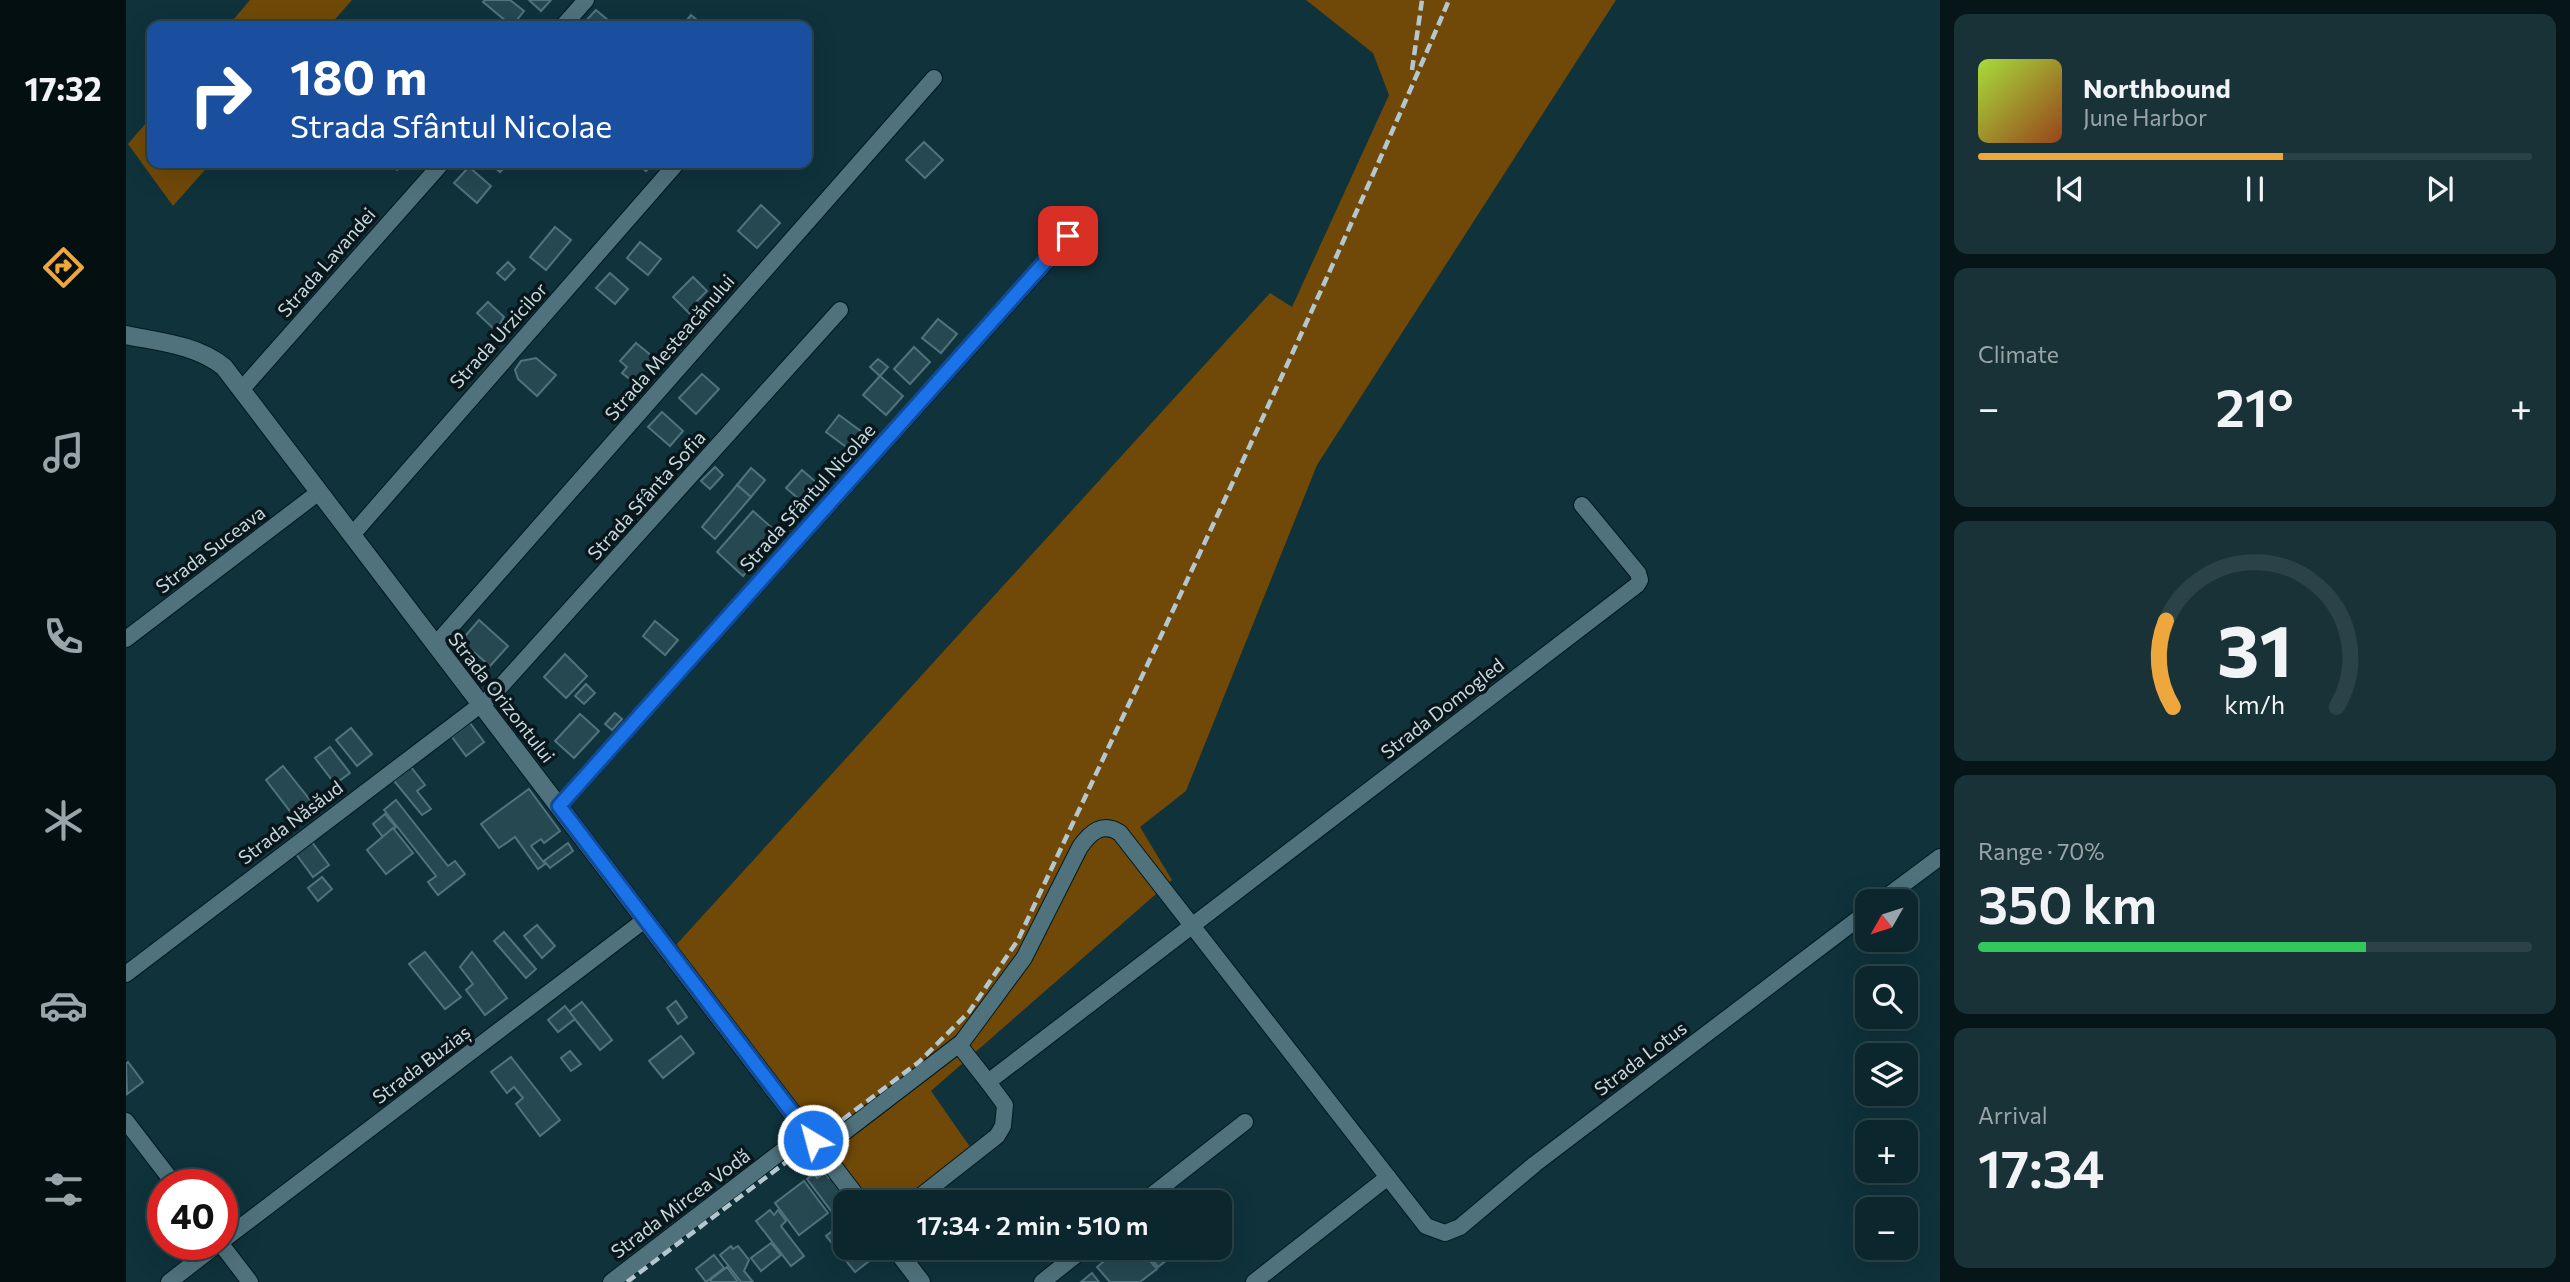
<!DOCTYPE html>
<html lang="en">
<head>
<meta charset="utf-8">
<style>
  :root { --surface:#0b262c; --page:#193238; --text:#f1f3f6; --muted:#9aa5a9; --line:#2b4348; --accent:#eea73d }
  body { margin:0; font-family:Commissioner,sans-serif; background:var(--page); color:var(--text); height:100vh; display:flex; flex-direction:column; font-size:26px; white-space:nowrap }
  * { box-sizing:border-box; margin:0 }
  p { font-size:23px; color:var(--muted) }
  .icon { flex:none; width:38px; height:38px; fill:none; stroke:currentColor; stroke-width:2; stroke-linecap:round; stroke-linejoin:round }
  .map { position:relative; flex:1; overflow:hidden }
  .details { display:flex; flex-direction:column; gap:14px; padding:14px; background:#061518; width:630px }
  .details>* { flex:none }
  .guide { position:absolute; left:21px; top:21px; width:665px; height:147px; border-radius:14px; box-shadow:0 7px 28px #0002,0 0 0 2px var(--line); background:#1a4fa0; color:#fff; overflow:hidden }
  .needle { width:46px; rotate:231deg }
  .controls { position:absolute; left:1729px; top:889px; display:grid; gap:14px }
  .controls a { display:grid; place-items:center; width:63px; height:63px; border-radius:14px; background:var(--surface); box-shadow:0 7px 28px #0002,0 0 0 2px var(--line); font-size:35px }
  .speed { position:absolute; left:21px; top:1169px; display:flex; gap:14px; font-size:35px; font-weight:700; text-align:center }
  .speed>* { display:grid; place-content:center; width:91px; height:91px; border-radius:50%; background:var(--surface); box-shadow:0 7px 28px #0002,0 0 0 2px var(--line); line-height:1 }
  .speed .limit { border:10px solid #d22; background:#fff; color:#111 }
  .pin { position:absolute; display:grid; place-items:center; width:60px; height:60px; color:#fff; margin:-30px; border-radius:14px; box-shadow:0 4px 10px #0006 }
  .me { position:absolute; width:77px; margin:-38px; rotate:323deg; stroke-linejoin:round; filter:drop-shadow(0 0 5px #0008) }
  .turn { display:flex; align-items:center; gap:24px; height:147px; padding:0 28px; font-size:32px }
  .turn .icon { width:91px; height:91px; stroke-width:2.5 }
  .turn b { display:block; font-size:49px; line-height:60px }
  .big { font-size:52px; font-weight:600; line-height:1.1 }
  .details .widget { flex:1; display:flex; flex-direction:column; justify-content:center; gap:10px; min-width:0; padding:0 24px; border-radius:14px; background:var(--page) }
  .details .dial { align-items:center; gap:0 }
  .dial svg { height:182px; overflow:visible; fill:none; stroke:var(--line); stroke-width:7; stroke-linecap:round; text-anchor:middle }
  .dial text { fill:var(--text); stroke:none }
  .song { display:flex; align-items:center; gap:21px }
  .cover { width:84px; height:84px; border-radius:10px; background:linear-gradient(135deg,hsl(80 70% 55%),hsl(20 70% 35%)) }
  .played { height:7px; border-radius:4px; background:linear-gradient(90deg,var(--accent) 55%,var(--line) 55%) }
  .keys { display:flex; justify-content:space-around; direction:ltr }
  .heat { display:flex; justify-content:space-between; align-items:center; font-size:38px; direction:ltr }
  .charge { height:10px; border-radius:5px; background:linear-gradient(90deg,#34c759 70%,var(--line) 0) }
  .trip { position:absolute; left:707px; top:1190px; width:399px; height:70px; border-radius:14px; background:var(--surface); box-shadow:0 7px 28px #0002,0 0 0 2px var(--line); font-weight:600; line-height:70px; text-align:center }
  main { display:flex; flex:1; min-height:0 }
  .dock { display:flex; flex-direction:column; width:126px; justify-content:space-around; align-items:center; background:#040f12; color:var(--muted) }
  .dock .icon { width:49px; height:49px }
  .dock .active { color:var(--accent) }
  .dock b { font-size:32px; color:var(--text) }
  .map>svg:first-child { display:block }
</style>
</head>
<body>
<main>
<nav class="dock">
<b>17:32</b>
<svg class="icon active" aria-label="directions" viewBox="0 0 24 24"><path d="M12 3l9 9-9 9-9-9zM9 14v-3h6M13 9l2 2-2 2"/></svg>
<svg class="icon" aria-label="music" viewBox="0 0 24 24"><path d="M9 18V5l10-2v13"/><circle cx="6" cy="18" r="3"/><circle cx="16" cy="16" r="3"/></svg>
<svg class="icon" aria-label="phone" viewBox="0 0 24 24"><path d="M5 4h4l2 5-3 2q2 4 5 5l2-3 5 2v4C11 20 4 13 5 4z"/></svg>
<svg class="icon" aria-label="climate" viewBox="0 0 24 24"><path d="M12 3v18M4 7l16 10M4 17L20 7"/></svg>
<svg class="icon" aria-label="car" viewBox="0 0 24 24"><path d="M5 17H2v-5l4-1 3-4h7l3 4 3 1v5h-3M9 17h6M6 11h13"/><circle cx="7" cy="17" r="2"/><circle cx="17" cy="17" r="2"/></svg>
<svg class="icon" aria-label="filters" viewBox="0 0 24 24"><path d="M4 7h16M4 17h16"/><circle cx="9" cy="7" r="2"/><circle cx="15" cy="17" r="2"/></svg>
</nav>
<div class="map">
<svg width="1814" height="1282" viewBox="0 0 1814 1282">
  <rect width="100%" height="100%" fill="#0f323b"/>
  <!-- green -->
  <g fill="#704908">
    <path d="M124,0h102l-23,26h-101z"/>
    <path d="M1180,0h310l-299,465 -131,326 -46,36 32,53 -241,211 44,63 -63,48h-40l-196,-257 594,-652 22,14 97,-212 -16,-42z"/>
    <path d="M26,116v47h59l-38,43 -45,-62z"/>
  </g>
  <!-- building -->
  <g fill="#254851" stroke="#50737e" stroke-width="2">
    <path d="M359,0h25l14,11 -12,15 -29,-24z"/>
    <path d="M403,0h22l-10,11z"/>
    <path d="M470,10l19,16h-34z"/>
    <path d="M565,15l13,11h-22z"/>
    <path d="M798,142l19,18 -18,18 -19,-18z"/>
    <path d="M262,163h16l-7,7z"/>
    <path d="M364,163h19l-9,9z"/>
    <path d="M511,163h16l-7,8z"/>
    <path d="M343,167l22,19 -14,17 -23,-20z"/>
    <path d="M635,205l19,18 -23,25 -19,-17z"/>
    <path d="M429,227l16,13 -25,30 -16,-13z"/>
    <path d="M514,242l21,17 -13,16 -21,-17z"/>
    <path d="M382,262l7,7 -10,11 -8,-7z"/>
    <path d="M484,273l18,16 -13,15 -19,-16z"/>
    <path d="M567,277l14,14 -11,11 6,5 -9,10 -20,-20z"/>
    <path d="M362,302l16,15 -8,14 -19,-18z"/>
    <path d="M812,319l19,15 -16,19 -19,-15z"/>
    <path d="M510,343l22,18 -21,24 -15,-12 5,-6 -7,-6z"/>
    <path d="M788,347l16,15 -20,22 -16,-15z"/>
    <path d="M410,358l20,17 -19,21 -19,-17 -3,-9 6,-9z"/>
    <path d="M752,359l10,8 -8,9 -10,-9z"/>
    <path d="M576,374l17,15 -23,25 -17,-16z"/>
    <path d="M754,376l23,20 -17,19 -23,-20z"/>
    <path d="M536,412l21,19 -13,15 -22,-19z"/>
    <path d="M713,415l23,17 -13,17 -23,-17z"/>
    <path d="M589,467l8,8 -13,14 -9,-8z"/>
    <path d="M625,468l14,12 -14,17 -14,-12z"/>
    <path d="M676,470l14,12 -16,18 -14,-12z"/>
    <path d="M533,474l8,6 -9,11 -7,-6z"/>
    <path d="M611,485l14,12 -36,42 -13,-12z"/>
    <path d="M627,511l26,23 -36,42 -26,-24z"/>
    <path d="M353,620l29,26 -18,20 -29,-25z"/>
    <path d="M529,621l23,19 -13,15 -22,-19z"/>
    <path d="M439,654l22,22 -21,22 -22,-21z"/>
    <path d="M460,684l9,9 -11,11 -9,-8z"/>
    <path d="M489,713l7,6 -10,11 -7,-6z"/>
    <path d="M454,714l19,17 -25,27 -19,-17z"/>
    <path d="M344,723l14,19 -18,14 -14,-19z"/>
    <path d="M225,728l21,26 -15,12 -21,-26z"/>
    <path d="M204,747l20,26 -15,11 -20,-26z"/>
    <path d="M157,766l31,39 -18,14 -30,-39z"/>
    <path d="M285,767l14,18 -8,6 14,18 -9,6 -28,-34z"/>
    <path d="M403,789l31,42 -16,12 -3,-4 -10,7 14,18 -7,5 -23,-32 -16,11 -18,-24z"/>
    <path d="M270,800l52,66 7,-5 10,13 -27,21 -10,-13 8,-6 -52,-66z"/>
    <path d="M259,814l11,13 -13,10 -10,-13z"/>
    <path d="M267,828l20,25 -27,21 -19,-24z"/>
    <path d="M186,842l17,23 -16,12 -17,-23z"/>
    <path d="M442,843l5,8 -23,17 -6,-7z"/>
    <path d="M196,877l10,12 -14,12 -10,-13z"/>
    <path d="M411,925l18,21 -13,12 -18,-22z"/>
    <path d="M378,932l32,37 -10,9 -32,-37z"/>
    <path d="M299,952l36,45 -16,12 -36,-45z"/>
    <path d="M346,952l35,46 -22,17 -19,-25 7,-6 -13,-17z"/>
    <path d="M550,1001l11,16 -9,7 -11,-16z"/>
    <path d="M456,1002l30,38 -12,10 -31,-38z"/>
    <path d="M439,1006l10,13 -17,13 -10,-12z"/>
    <path d="M555,1036l13,17 -31,25 -14,-17z"/>
    <path d="M444,1051l11,13 -10,7 -10,-13z"/>
    <path d="M385,1057l49,63 -20,16 -24,-32 7,-6 -9,-11 -7,6 -16,-21z"/>
    <path d="M2,1062l15,20 -16,12 -1,-30z"/>
    <path d="M709,1172l17,30h-7v6l-10,8 -28,-37 7,-5 3,4 8,-5 4,5z"/>
    <path d="M678,1181l24,32 -29,22 -24,-32z"/>
    <path d="M1059,1192l9,10h-21z"/>
    <path d="M644,1210l4,5 4,-5 8,11 -5,5 23,30 -13,10 -35,-45z"/>
    <path d="M719,1221v27h41l-31,24 -29,-36z"/>
    <path d="M645,1243l10,12 -20,16 -10,-13z"/>
    <path d="M605,1246l2,3 5,-3 11,14 -5,11 9,11h-12l-21,-27z"/>
    <path d="M994,1248h19l18,21 -17,13h-30l-13,-15z"/>
    <path d="M1016,1248h40l-24,19z"/>
    <path d="M588,1255l10,13 -18,14 -10,-13z"/>
    <path d="M601,1267l11,15h-26l-2,-2z"/>
    <path d="M966,1273l7,9h-18z"/>
  </g>
  <g fill="none" stroke-linecap="round" stroke-linejoin="round">
    <!-- street casing -->
    <g stroke="#01191f" stroke-width="18">
      <g id="street">
        <path d="M437,26l23,-26"/>
        <path d="M116,389l200,-226"/>
        <path d="M226,535l325,-372"/>
        <path d="M0,639l193,-147"/>
        <path d="M309,645l499,-567"/>
        <path d="M433,806l528,-590"/>
        <path d="M1755,901l59,-44"/>
        <path d="M0,974l366,-278 348,-386"/>
        <path d="M833,1045l29,37"/>
        <path d="M0,1121l49,64"/>
        <path d="M695,1150l141,-108 62,-84 56,-111c10,-14 22,-26 40,-14l306,393 19,7 15,-6 75,-63 332,-252"/>
        <path d="M787,1202l84,-66 6,-10 2,-21 -17,-23 649,-497 3,-5 -2,-7 -56,-68"/>
        <path d="M1017,1202l102,-80"/>
        <path d="M96,1241l424,-322"/>
        <path d="M95,1244l29,38"/>
        <path d="M43,1282l49,-38"/>
        <path d="M485,1282l196,-150"/>
        <path d="M916,1282l43,-34"/>
        <path d="M1128,1282l134,-105"/>
      </g>
    </g>
    <!-- secondary casing -->
    <g stroke="#01191f" stroke-width="20">
      <g id="secondary">
        <path d="M0,335c34,7 71,10 98,32l636,835"/>
        <path d="M769,1248l26,34"/>
      </g>
    </g>
    <!-- street -->
    <use href="#street" stroke="#4f727c" stroke-width="16"/>
    <!-- secondary -->
    <use href="#secondary" stroke="#4f727c" stroke-width="18"/>
    <!-- rail -->
    <g stroke="#b4c7ce" stroke-width="4.5" stroke-dasharray="10 5" stroke-linecap="butt">
      <path d="M1286,70l10,-70"/>
      <path d="M501,1282l292,-220 50,-50 49,-72c146,-312 296,-623 431,-940"/>
    </g>
  </g>
  <g fill="none" stroke-linecap="round" stroke-linejoin="round">
    <!-- route casing -->
    <g stroke="#114b97" stroke-width="18">
      <path id="route" d="M687,1140l-254,-334 509,-570"/>
    </g>
    <!-- route -->
    <use href="#route" stroke="#1a73e8" stroke-width="12"/>
  </g>
  <g text-anchor="middle" dominant-baseline="central" stroke-width="7" stroke-linejoin="round" paint-order="stroke">
    <!-- street labels -->
    <g font-size="19" fill="#c7d9df" stroke="#09171c">
      <text transform="translate(200 262) rotate(-49)">Strada Lavandei</text>
      <text transform="translate(372 335) rotate(-48)">Strada Urzicilor</text>
      <text transform="translate(543 347) rotate(-49)">Strada Mesteacănului</text>
      <text transform="translate(520 495) rotate(-48)">Strada Sfânta Sofia</text>
      <text transform="translate(681 497) rotate(-48)">Strada Sfântul Nicolae</text>
      <text transform="translate(84 549) rotate(-37)">Strada Suceava</text>
      <text transform="translate(376 697) rotate(52)">Strada Orizontului</text>
      <text transform="translate(1316 708) rotate(-38)">Strada Domogled</text>
      <text transform="translate(164 822) rotate(-37)">Strada Năsăud</text>
      <text transform="translate(1514 1058) rotate(-37)">Strada Lotus</text>
      <text transform="translate(295 1064) rotate(-37)">Strada Buziaș</text>
      <text transform="translate(554 1203) rotate(-37)">Strada Mircea Vodă</text>
    </g>
  </g>
</svg>
<div class="controls">
<a><svg class="needle" viewBox="-14 -14 28 28"><path d="M0-13l5 13h-10z" fill="#e53935"/><path d="M0 13l5-13h-10z" fill="#9aa5a9"/></svg></a>
<a><svg class="icon" aria-label="search" viewBox="0 0 24 24"><circle cx="10" cy="10" r="6"/><path d="M15 15l6 6"/></svg></a>
<a><svg class="icon" aria-label="layers" viewBox="0 0 24 24"><path d="M12 4l9 5-9 5-9-5zM3 14l9 5 9-5"/></svg></a>
<a>+</a>
<a>−</a>
</div>
<div class="speed"><div class="limit">40</div></div>
<div class="pin" style="left:942px;top:236px;background:#d93025"><svg class="icon" aria-label="arrive" viewBox="0 0 24 24"><path d="M6 21V4h12l-3 4 3 4H6"/></svg></div>
<svg class="me" style="left:687px;top:1140px" viewBox="-20 -20 40 40"><circle r="17" fill="#1a73e8" stroke="#fff" stroke-width="3"/><path d="M0-11L8 9 0 5-8 9z" fill="#fff"/></svg>
<div class="trip">17:34 · 2 min · 510 m</div>
<div class="guide">
<div class="turn"><svg class="icon" aria-label="right" viewBox="0 0 24 24"><path d="M7 20v-9h11M14 6l5 5-5 5"/></svg><div><b>180 m</b>Strada Sfântul Nicolae</div></div>
</div>
</div>
<section class="details">
<div class="widget">
<div class="song"><i class="cover"></i><div><b>Northbound</b><p>June Harbor</p></div></div>
<div class="played"></div>
<div class="keys"><svg class="icon" aria-label="previous" viewBox="0 0 24 24"><path d="M18 5L8 12l10 7zM5 5v14"/></svg><svg class="icon" aria-label="pause" viewBox="0 0 24 24"><path d="M8 5v14M16 5v14"/></svg><svg class="icon" aria-label="next" viewBox="0 0 24 24"><path d="M6 5l10 7-10 7zM19 5v14"/></svg></div>
</div>
<div class="widget"><p>Climate</p>
<div class="heat"><a>−</a><b class="big">21°</b><a>+</a></div>
</div>
<div class="widget dial"><svg viewBox="0 0 100 80">
<path d="M14 69A42 42 0 1 1 86 69"/>
<path d="M14 69A42 42 0 0 1 11 31" stroke="#eea73d"/>
<text x="50" y="56" font-size="32" font-weight="700">31</text>
<text x="50" y="72" font-size="11">km/h</text>
</svg></div>
<div class="widget"><p>Range · 70%</p><b class="big">350 km</b><div class="charge"></div></div>
<div class="widget"><p>Arrival</p><b class="big">17:34</b></div>
</section>
</main>
</body>
</html>
